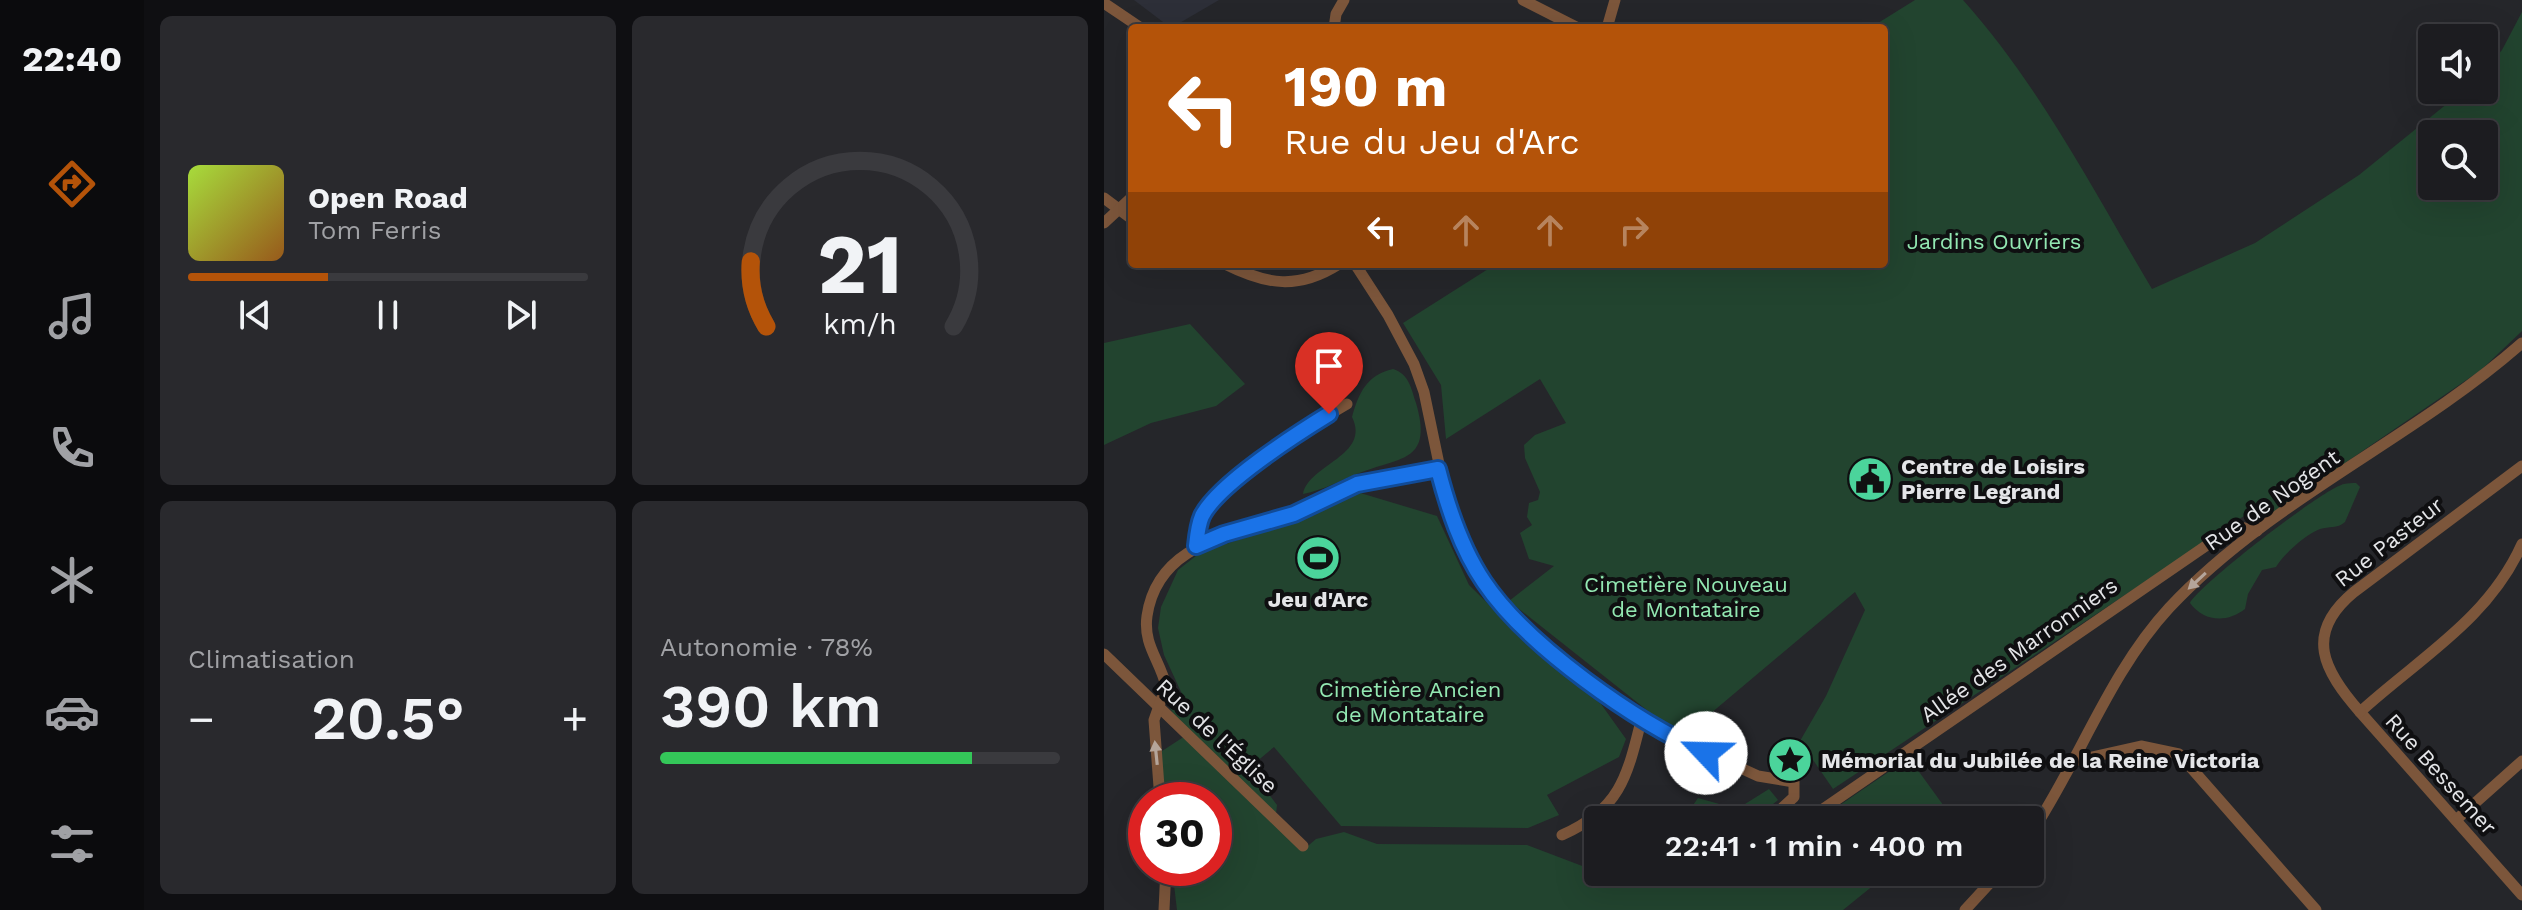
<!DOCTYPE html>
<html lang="fr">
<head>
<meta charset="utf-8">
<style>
  :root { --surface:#1c1c20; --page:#29292d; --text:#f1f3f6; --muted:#a0a1a5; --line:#3a3a3e; --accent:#b45309 }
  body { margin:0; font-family:"Work Sans",sans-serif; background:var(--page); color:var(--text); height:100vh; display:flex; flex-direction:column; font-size:30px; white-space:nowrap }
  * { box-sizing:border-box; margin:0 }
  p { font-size:26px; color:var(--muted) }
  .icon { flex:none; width:44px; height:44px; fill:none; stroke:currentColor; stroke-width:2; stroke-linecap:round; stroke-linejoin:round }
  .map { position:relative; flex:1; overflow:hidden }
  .details { display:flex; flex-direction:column; gap:16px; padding:16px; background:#0f0f12; width:960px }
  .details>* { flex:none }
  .guide { position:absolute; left:24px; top:24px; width:760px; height:244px; border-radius:8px; box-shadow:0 8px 32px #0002,0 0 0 2px var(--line); background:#b45309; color:#fff; overflow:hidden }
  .controls { position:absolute; left:1314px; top:24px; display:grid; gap:16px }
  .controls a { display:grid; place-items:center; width:80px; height:80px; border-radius:8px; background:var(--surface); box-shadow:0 8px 32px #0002,0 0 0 2px var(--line); font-size:40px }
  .speed { position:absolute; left:24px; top:782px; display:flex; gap:16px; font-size:40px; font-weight:700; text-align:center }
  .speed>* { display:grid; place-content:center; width:104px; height:104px; border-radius:50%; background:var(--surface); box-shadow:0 8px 32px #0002,0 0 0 2px var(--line); line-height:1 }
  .speed .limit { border:12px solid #d22; background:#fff; color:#111 }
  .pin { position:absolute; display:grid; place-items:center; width:68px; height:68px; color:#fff; margin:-82px -34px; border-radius:50% 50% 50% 0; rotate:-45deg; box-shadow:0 0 8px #0007 }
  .pin .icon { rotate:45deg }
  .me { position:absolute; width:88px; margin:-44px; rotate:294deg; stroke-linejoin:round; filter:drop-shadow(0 0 6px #0008) }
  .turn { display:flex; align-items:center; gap:28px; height:168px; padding:0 24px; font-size:36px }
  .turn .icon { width:104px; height:104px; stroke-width:2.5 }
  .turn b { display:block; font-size:56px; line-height:68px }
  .lanes { display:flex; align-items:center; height:76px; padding:0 24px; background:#0003; justify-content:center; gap:40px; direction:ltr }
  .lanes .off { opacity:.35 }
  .big { font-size:60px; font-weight:600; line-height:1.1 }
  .details .tile { flex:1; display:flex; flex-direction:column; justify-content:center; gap:12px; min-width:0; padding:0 28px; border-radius:12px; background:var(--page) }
  .details .dial { align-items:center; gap:0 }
  .dial svg { height:208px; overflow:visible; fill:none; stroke:var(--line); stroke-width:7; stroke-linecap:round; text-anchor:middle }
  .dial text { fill:var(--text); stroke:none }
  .song { display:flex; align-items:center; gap:24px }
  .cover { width:96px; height:96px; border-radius:12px; background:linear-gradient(135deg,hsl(80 70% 55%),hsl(30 70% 35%)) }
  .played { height:8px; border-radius:4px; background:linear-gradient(90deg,var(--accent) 35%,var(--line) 35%) }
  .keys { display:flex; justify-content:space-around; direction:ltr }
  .heat { display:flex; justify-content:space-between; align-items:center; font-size:44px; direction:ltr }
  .charge { height:12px; border-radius:6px; background:linear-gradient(90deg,#34c759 78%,var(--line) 0) }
  .details .tiles { flex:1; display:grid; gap:16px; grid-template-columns:repeat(2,1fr) }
  .trip { position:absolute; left:480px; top:806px; width:460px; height:80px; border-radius:8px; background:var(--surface); box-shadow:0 8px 32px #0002,0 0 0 2px var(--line); font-weight:600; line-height:80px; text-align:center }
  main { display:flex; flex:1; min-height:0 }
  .menu { display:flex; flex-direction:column; width:144px; justify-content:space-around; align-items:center; background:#0b0b0d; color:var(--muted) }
  .menu .icon { width:56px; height:56px }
  .menu .selected { color:var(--accent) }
  .menu b { font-size:36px; color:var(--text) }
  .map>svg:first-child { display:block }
</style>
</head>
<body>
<main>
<nav class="menu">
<b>22:40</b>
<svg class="icon selected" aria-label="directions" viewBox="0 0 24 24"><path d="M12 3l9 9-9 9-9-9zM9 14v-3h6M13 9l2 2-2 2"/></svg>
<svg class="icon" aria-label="music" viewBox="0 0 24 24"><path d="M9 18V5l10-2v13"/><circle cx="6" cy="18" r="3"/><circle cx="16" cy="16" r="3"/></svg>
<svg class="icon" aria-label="phone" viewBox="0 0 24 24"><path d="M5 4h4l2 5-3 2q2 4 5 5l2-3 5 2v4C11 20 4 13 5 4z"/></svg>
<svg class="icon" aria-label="climate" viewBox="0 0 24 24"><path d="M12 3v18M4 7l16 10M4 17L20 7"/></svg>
<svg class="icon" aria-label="car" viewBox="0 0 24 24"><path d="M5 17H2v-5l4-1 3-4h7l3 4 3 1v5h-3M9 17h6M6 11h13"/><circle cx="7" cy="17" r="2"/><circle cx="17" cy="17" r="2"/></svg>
<svg class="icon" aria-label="filters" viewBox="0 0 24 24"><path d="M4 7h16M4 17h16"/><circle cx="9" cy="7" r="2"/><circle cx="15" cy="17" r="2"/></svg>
</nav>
<section class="details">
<div class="tiles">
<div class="tile">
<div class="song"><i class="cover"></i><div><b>Open Road</b><p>Tom Ferris</p></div></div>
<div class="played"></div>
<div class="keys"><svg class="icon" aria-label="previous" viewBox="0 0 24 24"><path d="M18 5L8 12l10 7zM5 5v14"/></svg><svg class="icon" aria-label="pause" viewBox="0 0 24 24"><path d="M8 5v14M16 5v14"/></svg><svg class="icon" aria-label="next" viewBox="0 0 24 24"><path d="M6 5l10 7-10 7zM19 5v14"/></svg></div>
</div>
<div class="tile dial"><svg viewBox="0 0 100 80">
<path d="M14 69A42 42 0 1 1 86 69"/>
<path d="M14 69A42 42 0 0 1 8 44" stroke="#b45309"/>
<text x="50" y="56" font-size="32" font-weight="700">21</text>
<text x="50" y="72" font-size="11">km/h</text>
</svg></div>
<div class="tile"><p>Climatisation</p>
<div class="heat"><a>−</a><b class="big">20.5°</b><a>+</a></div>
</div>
<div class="tile"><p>Autonomie · 78%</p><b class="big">390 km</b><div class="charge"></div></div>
</div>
</section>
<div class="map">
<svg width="1418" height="910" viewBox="0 0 1418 910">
  <rect width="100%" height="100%" fill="#25262a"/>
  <!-- built -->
  <path fill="#2d2f38" d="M30,0h85l-48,28z"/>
  <!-- green -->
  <g fill="#22442f" fill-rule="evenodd">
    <path d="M811,0h48c77,86 130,190 189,289l103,-46 104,-68 105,-85h20v-20l18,-20 20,-38v319l-41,39 -215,147 -5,-6 4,-9 -432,287 -33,-48 26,-45 39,-86 -10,-18 -164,138h-19l-163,-129 45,-35 -25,-7 -9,-26 12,-8 -5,-8 2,-14 9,-3 2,-8 -15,-34 -1,-13 11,-10 31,-12 -26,-44 -94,60 -5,-54 -38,-62 93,-59h388v-236h-14zM1328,134h52v52h-52z"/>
    <path d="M86,324l55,60 -29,22 -65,17 -47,22v-102z"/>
    <path d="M289,369c16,5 18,19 23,34 17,58 -14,54 -54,69 -19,7 -38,18 -59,22 6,-30 68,-38 49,-77 7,-25 15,-42 41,-48z"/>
    <path d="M1252,483l4,4 -15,35c-8,7 -16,4 -25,7 -14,5 -36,25 -44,38l-14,3 -14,24 -3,15c-18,14 -41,13 -55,-6 9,-18 134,-115 154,-119 4,-1 8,-1 12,-1z"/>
    <path d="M253,492l80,24 32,69 66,65 66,54 25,35 -7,18 -72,38 12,20 -31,13 -187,-2 -67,-79 -25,21 28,37 -2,18 27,28 14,-12 28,-7 33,12 150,1 100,38 18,-10 10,-1h235l-47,38h-666l-5,-42h42v-68h-49l-6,-47 26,-17 -16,-30 13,-12 -18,-39 -6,-27 3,-21 17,-37 23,-18 114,-37z"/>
    <path d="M805,758l45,62h-136z"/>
    <path d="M665,789l9,11 -25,20h-61l-5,-6 11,-16 39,11z"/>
  </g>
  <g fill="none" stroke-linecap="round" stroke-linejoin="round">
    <!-- minor -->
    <g stroke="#7c563b" stroke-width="11">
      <path d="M419,0l55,28"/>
      <path d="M0,3l37,25"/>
      <path d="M230,28l2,-14 8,-14"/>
      <path d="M503,28l8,-28"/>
      <path d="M0,198l28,21"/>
      <path d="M0,223l28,-26"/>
      <path d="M121,264c42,21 73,26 114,0"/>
      <path d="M251,264l33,51 26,49 10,28 24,115 29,64 19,28 34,34 119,93 109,50 36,6v15l-25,23"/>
      <path d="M1418,544c-34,76 -103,114 -162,168l162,183"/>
      <path d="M92,546c1,-9 1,-21 6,-30 17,-36 109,-91 145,-112"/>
      <path d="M0,654l199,192"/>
      <path d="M1256,712c-36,-41 -57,-78 -6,-120l168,-126"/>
      <path d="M970,761l67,-15 38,8 137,156"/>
      <path d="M56,800l-6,-80 12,-34c-6,-26 -23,-41 -19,-70 11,-75 89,-81 146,-102 21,-8 39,-22 60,-29 27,-9 57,-11 85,-16"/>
      <path d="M703,820l422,-290 12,-3 16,4"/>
      <path d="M1352,820l66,-59"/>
      <path d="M458,835c57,-25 65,-57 79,-114"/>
      <path d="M926,835c49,-73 79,-162 139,-227 101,-108 243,-168 353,-265"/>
      <path d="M60,910l2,-42"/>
      <path d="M861,910l35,-38"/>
    </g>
  </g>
  <!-- one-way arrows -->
  <defs><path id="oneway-solid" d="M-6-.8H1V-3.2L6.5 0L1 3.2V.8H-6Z" transform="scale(2)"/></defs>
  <g fill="#b5a59a">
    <use href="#oneway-solid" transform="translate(1093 581) rotate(137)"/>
    <use href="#oneway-solid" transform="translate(52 753) rotate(-96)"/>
  </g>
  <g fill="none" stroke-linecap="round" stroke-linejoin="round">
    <!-- route casing -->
    <g stroke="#114b97" stroke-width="20">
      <path id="route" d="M225,414c-31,19 -111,70 -127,102 -4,9 -5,20 -6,30l28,-12 70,-20 63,-30 81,-15c10,39 23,79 46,113 43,64 152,140 222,171"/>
    </g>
    <!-- route -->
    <use href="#route" stroke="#1a73e8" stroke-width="14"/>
  </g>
  <!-- icons -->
  <defs>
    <g id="civic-disc" transform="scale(2.3)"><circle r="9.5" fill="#4bd49b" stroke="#0f0f11"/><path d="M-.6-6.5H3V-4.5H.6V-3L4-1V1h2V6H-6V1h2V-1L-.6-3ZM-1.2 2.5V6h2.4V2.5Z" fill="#111"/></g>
    <g id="stadium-disc" transform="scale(2.3)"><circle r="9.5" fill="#4bd49b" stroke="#0f0f11"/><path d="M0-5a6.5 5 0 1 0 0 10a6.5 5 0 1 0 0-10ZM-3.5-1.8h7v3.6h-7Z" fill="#111"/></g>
    <g id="sight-disc" transform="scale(2.3)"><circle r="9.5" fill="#4bd49b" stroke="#0f0f11"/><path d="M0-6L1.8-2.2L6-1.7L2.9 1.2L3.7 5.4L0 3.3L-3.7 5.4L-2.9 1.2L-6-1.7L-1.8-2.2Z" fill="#111"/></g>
  </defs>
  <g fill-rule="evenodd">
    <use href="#civic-disc" x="766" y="479"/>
    <use href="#stadium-disc" x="214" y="558"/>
    <use href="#sight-disc" x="686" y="760"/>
  </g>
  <g text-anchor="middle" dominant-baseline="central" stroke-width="8" stroke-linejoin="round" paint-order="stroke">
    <!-- park labels -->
    <g font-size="22" fill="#93e8b2" stroke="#0f0f11">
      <text x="890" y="241">Jardins Ouvriers</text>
      <text x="582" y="584">Cimetière Nouveau<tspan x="582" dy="25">de Montataire</tspan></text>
      <text x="306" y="689">Cimetière Ancien<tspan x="306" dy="25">de Montataire</tspan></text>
    </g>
    <!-- poi labels -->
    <g font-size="22" font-weight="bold" fill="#e4e5e8" stroke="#0f0f11" text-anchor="start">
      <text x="797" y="466">Centre de Loisirs<tspan x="797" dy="25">Pierre Legrand</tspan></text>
      <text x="214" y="599" text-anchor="middle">Jeu d'Arc</text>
      <text x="717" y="760">Mémorial du Jubilée de la Reine Victoria</text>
    </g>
    <!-- street labels -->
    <g font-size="22" fill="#e4e5e8" stroke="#0f0f11">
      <text transform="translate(1168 500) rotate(-35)">Rue de Nogent</text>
      <text transform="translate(1285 542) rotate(-38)">Rue Pasteur</text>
      <text transform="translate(915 650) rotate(-35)">Allée des Marronniers</text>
      <text transform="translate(113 736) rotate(43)">Rue de l'Église</text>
      <text transform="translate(1337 774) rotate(48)">Rue Bessemer</text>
    </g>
  </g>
</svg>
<div class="controls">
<a><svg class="icon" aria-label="sound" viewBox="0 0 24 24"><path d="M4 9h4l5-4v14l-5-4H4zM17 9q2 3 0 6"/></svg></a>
<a><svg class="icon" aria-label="search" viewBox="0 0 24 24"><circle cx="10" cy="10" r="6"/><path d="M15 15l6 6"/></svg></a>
</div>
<div class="speed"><div class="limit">30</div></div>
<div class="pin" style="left:225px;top:414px;background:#d93025"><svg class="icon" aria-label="arrive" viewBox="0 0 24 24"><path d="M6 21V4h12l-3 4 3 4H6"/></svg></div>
<svg class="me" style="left:602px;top:753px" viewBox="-20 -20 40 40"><circle r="19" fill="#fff"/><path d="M0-13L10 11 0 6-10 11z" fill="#1a73e8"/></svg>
<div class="trip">22:41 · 1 min · 400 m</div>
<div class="guide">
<div class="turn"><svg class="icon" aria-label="left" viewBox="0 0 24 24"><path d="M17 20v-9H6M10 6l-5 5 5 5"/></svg><div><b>190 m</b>Rue du Jeu d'Arc</div></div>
<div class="lanes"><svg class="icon" aria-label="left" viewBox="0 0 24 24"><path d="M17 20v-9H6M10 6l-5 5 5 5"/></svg><svg class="icon off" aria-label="ahead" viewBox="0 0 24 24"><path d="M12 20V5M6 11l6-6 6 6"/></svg><svg class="icon off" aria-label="ahead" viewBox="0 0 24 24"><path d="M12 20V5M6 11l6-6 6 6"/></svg><svg class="icon off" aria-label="right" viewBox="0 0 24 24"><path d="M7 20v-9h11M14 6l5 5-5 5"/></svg></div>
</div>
</div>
</main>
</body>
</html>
